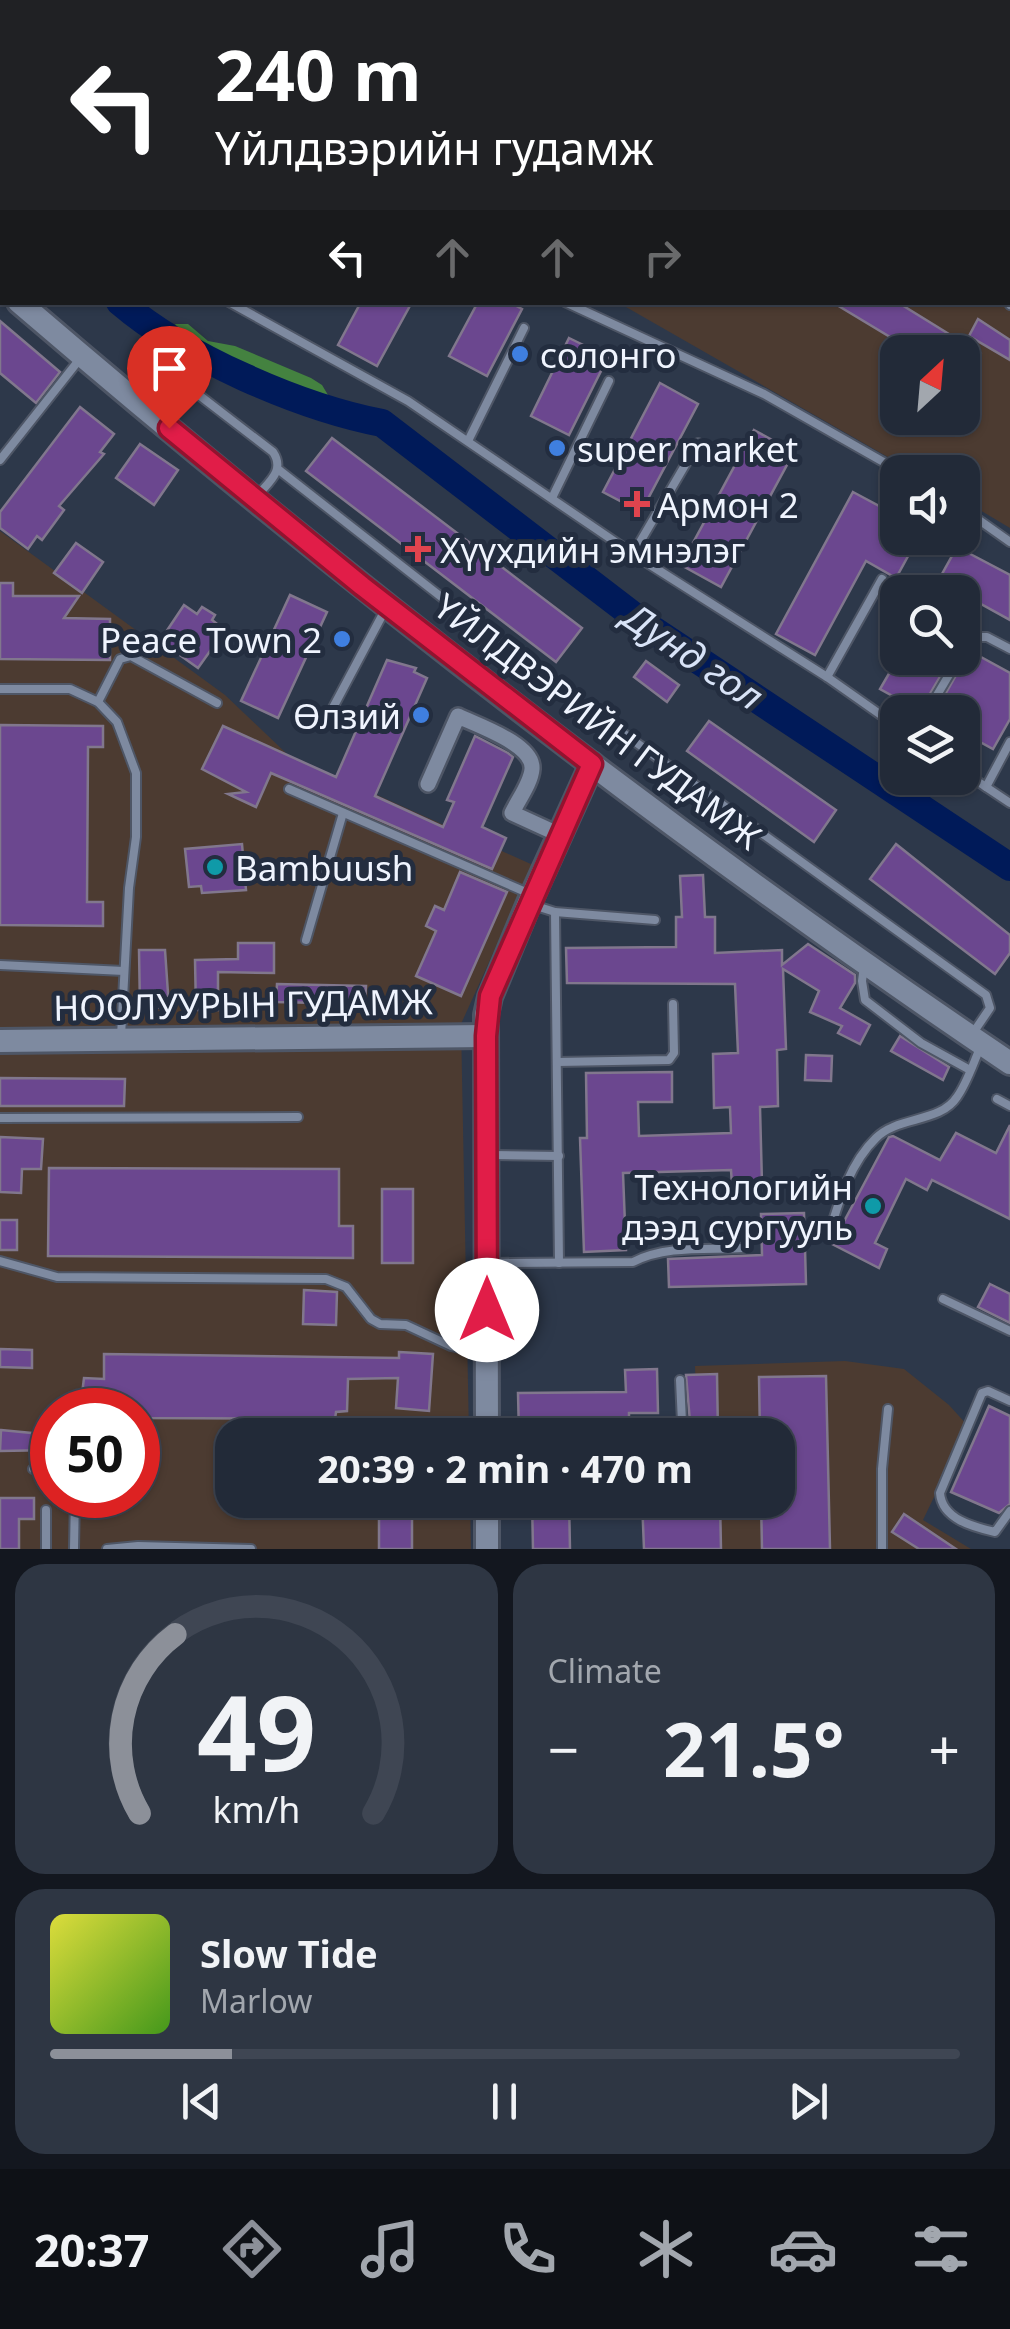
<!DOCTYPE html>
<html lang="en">
<head>
<meta charset="utf-8">
<style>
  :root { --surface:#222a38; --page:#2e3643; --text:#f1f3f6; --muted:#a2a7ae; --line:#3f4653; --accent:#8c9099 }
  body { margin:0; font-family:"Noto Sans",sans-serif; background:var(--page); color:var(--text); height:100vh; display:flex; flex-direction:column; font-size:38px; white-space:nowrap }
  * { box-sizing:border-box; margin:0 }
  p { font-size:32px; color:var(--muted) }
  .icon { flex:none; width:55px; height:55px; fill:none; stroke:currentColor; stroke-width:2; stroke-linecap:round; stroke-linejoin:round }
  .map { position:relative; height:1549px; overflow:hidden }
  .details { display:flex; flex-direction:column; gap:15px; padding:15px; background:#13171f; flex:1 }
  .details>* { flex:none }
  .hud { position:absolute; left:0px; top:0px; width:1010px; height:305px; box-shadow:0 2px 8px #0004,0 0 0 2px var(--line); background:#202124; color:#fff; overflow:hidden }
  .needle { width:65px; rotate:26deg }
  .fabs { position:absolute; left:880px; top:335px; display:grid; gap:20px }
  .fabs a { display:grid; place-items:center; width:100px; height:100px; border-radius:20px; background:var(--surface); box-shadow:0 2px 8px #0004,0 0 0 2px var(--line); font-size:50px }
  .speed { position:absolute; left:30px; top:1388px; display:flex; gap:20px; font-size:50px; font-weight:700; text-align:center }
  .speed>* { display:grid; place-content:center; width:130px; height:130px; border-radius:50%; background:var(--surface); box-shadow:0 2px 8px #0004,0 0 0 2px var(--line); line-height:1 }
  .speed .limit { border:15px solid #d22; background:#fff; color:#111 }
  .pin { position:absolute; display:grid; place-items:center; width:85px; height:85px; color:#fff; margin:-102px -42px; border-radius:50% 50% 50% 0; rotate:-45deg; box-shadow:0 0 10px #0007 }
  .pin .icon { rotate:45deg }
  .me { position:absolute; width:110px; margin:-55px; rotate:0deg; stroke-linejoin:round; filter:drop-shadow(0 0 8px #0008) }
  .turn { display:flex; align-items:center; gap:35px; height:210px; padding:0 50px; font-size:45px }
  .turn .icon { width:130px; height:130px; stroke-width:2.5 }
  .turn b { display:block; font-size:70px; line-height:85px }
  .lanes { display:flex; align-items:center; height:95px; padding:0 50px; background:#0003; justify-content:center; gap:50px; direction:ltr }
  .lanes .off { opacity:.35 }
  .big { font-size:75px; font-weight:700; line-height:1.1 }
  .details .widget { flex:1; display:flex; flex-direction:column; justify-content:center; gap:15px; min-width:0; padding:0 35px; border-radius:30px; background:var(--page) }
  .details .dial { align-items:center; gap:0 }
  .dial svg { height:260px; overflow:visible; fill:none; stroke:var(--line); stroke-width:7; stroke-linecap:round; text-anchor:middle }
  .dial text { fill:var(--text); stroke:none }
  .song { display:flex; align-items:center; gap:30px }
  .cover { width:120px; height:120px; border-radius:15px; background:linear-gradient(135deg,hsl(60 70% 55%),hsl(100 70% 35%)) }
  .played { height:10px; border-radius:5px; background:linear-gradient(90deg,var(--accent) 20%,var(--line) 20%) }
  .keys { display:flex; justify-content:space-around; direction:ltr }
  .heat { display:flex; justify-content:space-between; align-items:center; font-size:55px; direction:ltr }
  .details .tiles { flex:1; display:grid; gap:15px; grid-template-columns:1fr 1fr }
  .widget:last-child { grid-column:span 2 }
  .trip { position:absolute; left:215px; top:1418px; width:580px; height:100px; border-radius:30px; background:var(--surface); box-shadow:0 2px 8px #0004,0 0 0 2px var(--line); font-weight:700; line-height:100px; text-align:center }
  .tabs { display:flex; height:160px; justify-content:space-around; align-items:center; background:#0e1116; color:var(--muted) }
  .tabs .icon { width:70px; height:70px }
  .tabs .current { color:var(--accent) }
  .tabs b { font-size:45px; color:var(--text) }
  .map>svg:first-child { display:block }
</style>
</head>
<body>
<div class="map">
<svg width="1010" height="1549" viewBox="0 0 1010 1549">
  <rect width="100%" height="100%" fill="#2d384a"/>
  <!-- industrial -->
  <g fill="#4c3b31" fill-rule="evenodd">
    <path d="M499,0h511v528l-47,-28 -1,-28h-48l-295,-169 389,-1v-300zM898,352h64v66h-64z"/>
    <path d="M0,531l225,164 63,60 245,110 -72,159 8,411h-237v65h238l1,49h-471zM52,1410h86v85h-86z"/>
    <path d="M845,1361l59,8 45,36 19,21 -45,94 48,29h-269l-2,-49h78v-65h-81l-2,-69z"/>
  </g>
  <!-- forest -->
  <g fill="#448240">
    <path d="M176,324h12l20,17 27,5 76,32 11,7 6,10 -6,5 -83,-33 -67,-32 -5,-5z"/>
    <path d="M159,348l46,14 97,42 -29,-6 -96,-36 -19,-2 -5,-7z"/>
  </g>
  <g fill="none" stroke-linecap="round" stroke-linejoin="round">
    <!-- river -->
    <g stroke="#001a59" stroke-width="28">
      <path d="M0,193l2,2"/>
      <path d="M120,302c64,55 180,105 262,121l265,203 363,241"/>
    </g>
  </g>
  <!-- building -->
  <g fill="#6b478f" stroke="#81778d" stroke-width="2.5">
    <path d="M361,302h51l-35,64 -39,-21z"/>
    <path d="M478,302h31l13,7 -35,67 -38,-20z"/>
    <path d="M832,302h65l81,50h-63z"/>
    <path d="M978,319l32,21v20l-41,-24z"/>
    <path d="M0,321l60,51 -24,31 -36,-30z"/>
    <path d="M569,338l39,19 -39,78 -38,-19z"/>
    <path d="M660,383l38,21 -57,108 -38,-20z"/>
    <path d="M80,407l34,27 -14,18 4,2 -45,52 5,4 -22,30 -5,-4 -9,13 -28,-21v-16z"/>
    <path d="M754,430l40,22 -73,135 -40,-22z"/>
    <path d="M332,438l250,190 -26,34 -250,-191z"/>
    <path d="M140,444l38,26 -24,35 -38,-27z"/>
    <path d="M853,492l43,23 -6,12 8,4v7h20l-22,40 -30,-17 -51,94 -39,-21z"/>
    <path d="M76,543l27,19 -21,31 -28,-20z"/>
    <path d="M957,547l53,28v45l-31,-17 -17,30v-41h-30z"/>
    <path d="M0,583h13v13h66l-15,22 46,1v41l-110,-1z"/>
    <path d="M290,595l37,17 -49,106 -37,-17z"/>
    <path d="M184,605l13,9 5,-7 13,8 -3,5 13,10 -27,38 -38,-27z"/>
    <path d="M970,651l40,22v46l-17,30 -31,-17v-20h-27z"/>
    <path d="M898,658h53l-31,53 -40,-22z"/>
    <path d="M387,660l29,8 -2,4 13,6 -52,118 68,31 11,-25 -7,-2 28,-64 33,17 5,4 -31,70 24,11 -14,31 -221,-96 -15,34 -28,-13 18,-2 -44,-23 21,-43 113,51z"/>
    <path d="M646,661l33,24 -12,17 -33,-25z"/>
    <path d="M709,721l127,89 -22,32 -127,-91z"/>
    <path d="M0,725l103,1v21h-15l-1,155h16v24l-103,-1z"/>
    <path d="M242,844l4,46 -44,3 -1,-7 -12,1 -4,-38z"/>
    <path d="M896,844l114,91v18l-15,21 -125,-95z"/>
    <path d="M460,872l47,20 -46,104 -45,-20 20,-45 -10,-5 9,-20 9,4z"/>
    <path d="M703,875l2,42h10v36l67,-3v15l26,-21 47,31v8l-15,25 30,17 -10,19 -22,-11 4,-7 -32,-14 9,-21 -36,-22 3,80 -9,1 1,56 -18,1 2,77 -30,1 -1,-15 -108,3 3,77 -42,2 -4,-114h7l-1,-65 86,-1v30h-34l1,34 92,-3 -1,-26 -16,1 -1,-54 25,-1 -3,-69 -168,-1 -1,-35 110,-1v-30h6l-2,-41z"/>
    <path d="M238,943h36v30l-56,-1v38h-22l-1,-50 43,-1z"/>
    <path d="M139,950h26l4,58 -29,-1z"/>
    <path d="M277,984l89,2 -1,18 -89,-2z"/>
    <path d="M900,1036l49,31 -6,13 -52,-29z"/>
    <path d="M806,1055l26,1 -1,25 -26,-1z"/>
    <path d="M0,1078l125,1 -1,27h-124z"/>
    <path d="M1010,1125v94l-78,-39 -5,10 -21,-11 -31,64 12,6 -8,19 -47,-24 57,-107 4,-1 47,24 16,-27 40,20z"/>
    <path d="M0,1137l43,2 -2,30h-19l-1,24 -21,-1z"/>
    <path d="M49,1168l290,1v57h14v32l-305,-2z"/>
    <rect x="382" y="1189" width="31" height="74"/>
    <path d="M804,1213l2,71 -137,3 -1,-28 94,-4 -1,-41z"/>
    <rect x="0" y="1220" width="17" height="30"/>
    <path d="M990,1284l20,10v29l-32,-16z"/>
    <path d="M304,1290l33,2 -1,33 -33,-1z"/>
    <path d="M0,1349l32,1v18l-32,-1z"/>
    <path d="M399,1352l34,2 -4,57 -33,-3 2,-30 -50,1 -1,32 -11,1 -1,7 -197,-1v-8h-58l4,-32 20,1v-25l295,4z"/>
    <path d="M657,1369l1,44h-29v22h-110l-1,-42 108,-1 -1,-22z"/>
    <path d="M717,1374l1,61h-31l3,-13 -4,-47z"/>
    <path d="M826,1376l4,173h-68l-1,-49h17v-65h-18l-1,-58z"/>
    <path d="M989,1406l21,10v88l-11,9 -48,-21z"/>
    <path d="M1,1430l51,5v15l-52,1z"/>
    <path d="M0,1498h34v21h-15v30h-19z"/>
    <rect x="379" y="1500" width="33" height="49"/>
    <path d="M532,1500h37l1,49h-37z"/>
    <path d="M642,1500h78l1,49h-77z"/>
    <path d="M904,1514l52,35h-37l-27,-17z"/>
  </g>
  <g fill="none" stroke-linecap="round" stroke-linejoin="round">
    <!-- lane casing -->
    <g stroke="#4e5666" stroke-width="12">
      <g id="lane">
        <path d="M488,0l5,2"/>
        <path d="M680,2l2,-2"/>
        <path d="M0,25l2,2"/>
        <path d="M1008,190l2,-1"/>
        <path d="M229,302l179,99 225,153 194,123 71,50"/>
        <path d="M565,302l199,92 137,78"/>
        <path d="M1008,302l2,3"/>
        <path d="M195,392l78,60c12,18 -3,29 -15,43"/>
        <path d="M468,441l56,-113"/>
        <path d="M0,460l79,-100"/>
        <path d="M279,470l262,205"/>
        <path d="M552,498l57,-117"/>
        <path d="M962,508l48,34"/>
        <path d="M633,554l65,-111"/>
        <path d="M962,650l9,-13h16l23,12"/>
        <path d="M827,677l55,-98"/>
        <path d="M0,689h70l28,13 19,20 19,51v64l-7,51 -8,148"/>
        <path d="M98,702l22,-43 11,-3 86,47"/>
        <path d="M927,712l32,-54"/>
        <path d="M328,717l57,-107"/>
        <path d="M623,733l363,262 4,13 -17,25"/>
        <path d="M962,771l48,32"/>
        <path d="M986,787l24,-45"/>
        <path d="M289,789l239,104"/>
        <path d="M533,905l22,7 100,8"/>
        <path d="M555,912l4,351"/>
        <path d="M306,940l37,-127"/>
        <path d="M0,965l124,6"/>
        <path d="M864,966l-2,15 3,19 56,43 49,27"/>
        <path d="M557,1062l112,-2 5,-7 -1,-49"/>
        <path d="M997,1099l13,7"/>
        <path d="M0,1118l298,-1"/>
        <path d="M492,1155l67,1"/>
        <path d="M829,1234c10,-33 21,-71 47,-96 22,-22 64,-15 81,-41 10,-14 16,-33 23,-49"/>
        <path d="M0,1261l57,16 269,2 20,8 25,32 9,5 26,1 45,21 32,7"/>
        <path d="M491,1263l142,-1c33,-17 74,-12 110,-14"/>
        <path d="M943,1299l67,32"/>
        <path d="M1010,1401l-22,-10 -6,2 -42,100c2,26 33,34 55,39l15,-21"/>
        <path d="M678,1435l4,-13 -2,-42"/>
        <path d="M33,1469l19,2"/>
        <path d="M46,1510v39"/>
        <path d="M74,1549l1,-54"/>
        <path d="M107,1549l31,-3 113,3"/>
        <path d="M882,1549v-80l6,-60"/>
      </g>
    </g>
    <!-- street casing -->
    <g stroke="#4e5666" stroke-width="20">
      <g id="street">
        <path d="M138,2l2,-2"/>
        <path d="M0,126l2,-1"/>
        <path d="M428,784l30,-68c18,9 76,28 74,53 -1,14 -14,31 -20,44l48,22"/>
      </g>
    </g>
    <!-- secondary casing -->
    <g stroke="#4e5666" stroke-width="28">
      <g id="secondary">
        <path d="M0,286l2,2"/>
        <path d="M19,302c316,271 646,529 991,761"/>
        <path d="M0,1041l486,-5"/>
        <path d="M487,1435l-1,-420 4,-18 39,-94 63,-139"/>
        <path d="M487,1500v49"/>
      </g>
    </g>
    <!-- lane -->
    <use href="#lane" stroke="#7e8aa0" stroke-width="8"/>
    <!-- street -->
    <use href="#street" stroke="#7e8aa0" stroke-width="15"/>
    <!-- secondary -->
    <use href="#secondary" stroke="#7e8aa0" stroke-width="22"/>
    <!-- rail casing -->
    <g stroke="#a7aebb" stroke-width="9">
      <g id="rail">
        <path d="M858,0l1,2"/>
        <path d="M1008,277l2,3"/>
      </g>
    </g>
    <!-- rail -->
    <use href="#rail" stroke="#232d3f" stroke-width="5" stroke-dasharray="15" stroke-linecap="butt"/>
  </g>
  <g fill="none" stroke-linecap="round" stroke-linejoin="round">
    <!-- route casing -->
    <g stroke="#92132f" stroke-width="25">
      <path id="route" d="M169,428l193,158 230,178 -102,232 -4,40 1,274"/>
    </g>
    <!-- route -->
    <use href="#route" stroke="#e11d48" stroke-width="18"/>
  </g>
  <!-- markers -->
  <g fill="#3f7fe0" stroke="#232d3f" stroke-width="4">
    <circle cx="520" cy="354" r="10"/>
    <circle cx="557" cy="448" r="10"/>
    <circle cx="342" cy="639" r="10"/>
    <circle cx="421" cy="715" r="10"/>
  </g>
  <g fill="#e0444e" stroke="#232d3f" stroke-width="4">
    <path d="M632 489h10v10h10v10h-10v10h-10v-10h-10v-10h10z"/>
    <path d="M413 534h10v10h10v10h-10v10h-10v-10h-10v-10h10z"/>
  </g>
  <g fill="#0f9aa8" stroke="#232d3f" stroke-width="4">
    <circle cx="215" cy="867" r="10"/>
    <circle cx="873" cy="1206" r="10"/>
  </g>
  <g text-anchor="middle" dominant-baseline="central" stroke-width="10" stroke-linejoin="round" paint-order="stroke">
    <!-- poi labels -->
    <g font-size="35" fill="#eff4fe" stroke="#232d3f" text-anchor="start">
      <text x="540" y="354">солонго</text>
      <text x="577" y="448">super market</text>
      <text x="657" y="504">Армон 2</text>
      <text x="440" y="549">Хүүхдийн эмнэлэг</text>
      <text x="322" y="639" text-anchor="end">Peace Town 2</text>
      <text x="401" y="715" text-anchor="end">Өлзий</text>
      <text x="235" y="867">Bambuush</text>
      <text x="853" y="1186" text-anchor="end">Технологийн<tspan x="853" dy="40">дээд сургууль</tspan></text>
    </g>
    <!-- street labels -->
    <g font-size="35" fill="#eff4fe" stroke="#232d3f">
      <text transform="translate(598 721) rotate(37)">YЙЛДВЭРИЙН ГУДАМЖ</text>
      <text transform="translate(243 1004) rotate(-1)">НООЛУУРЫН ГУДАМЖ</text>
    </g>
    <!-- water labels -->
    <g font-size="38" font-style="italic" fill="#d8e3f7" stroke="#232d3f">
      <text transform="translate(694 655) rotate(34)">Дунд гол</text>
    </g>
  </g>
</svg>
<div class="fabs">
<a><svg class="needle" viewBox="-14 -14 28 28"><path d="M0-13l5 13h-10z" fill="#e53935"/><path d="M0 13l5-13h-10z" fill="#a2a7ae"/></svg></a>
<a><svg class="icon" aria-label="sound" viewBox="0 0 24 24"><path d="M4 9h4l5-4v14l-5-4H4zM17 9q2 3 0 6"/></svg></a>
<a><svg class="icon" aria-label="search" viewBox="0 0 24 24"><circle cx="10" cy="10" r="6"/><path d="M15 15l6 6"/></svg></a>
<a><svg class="icon" aria-label="layers" viewBox="0 0 24 24"><path d="M12 4l9 5-9 5-9-5zM3 14l9 5 9-5"/></svg></a>
</div>
<div class="speed"><div class="limit">50</div></div>
<div class="pin" style="left:169px;top:428px;background:#d93025"><svg class="icon" aria-label="arrive" viewBox="0 0 24 24"><path d="M6 21V4h12l-3 4 3 4H6"/></svg></div>
<svg class="me" style="left:487px;top:1310px" viewBox="-20 -20 40 40"><circle r="19" fill="#fff"/><path d="M0-13L10 11 0 6-10 11z" fill="#e11d48"/></svg>
<div class="trip">20:39 · 2 min · 470 m</div>
<div class="hud">
<div class="turn"><svg class="icon" aria-label="left" viewBox="0 0 24 24"><path d="M17 20v-9H6M10 6l-5 5 5 5"/></svg><div><b>240 m</b>Yйлдвэрийн гудамж</div></div>
<div class="lanes"><svg class="icon" aria-label="left" viewBox="0 0 24 24"><path d="M17 20v-9H6M10 6l-5 5 5 5"/></svg><svg class="icon off" aria-label="ahead" viewBox="0 0 24 24"><path d="M12 20V5M6 11l6-6 6 6"/></svg><svg class="icon off" aria-label="ahead" viewBox="0 0 24 24"><path d="M12 20V5M6 11l6-6 6 6"/></svg><svg class="icon off" aria-label="right" viewBox="0 0 24 24"><path d="M7 20v-9h11M14 6l5 5-5 5"/></svg></div>
</div>
</div>
<section class="details">
<div class="tiles">
<div class="widget dial"><svg viewBox="0 0 100 80">
<path d="M14 69A42 42 0 1 1 86 69"/>
<path d="M14 69A42 42 0 0 1 25 14" stroke="#8c9099"/>
<text x="50" y="56" font-size="32" font-weight="700">49</text>
<text x="50" y="72" font-size="11">km/h</text>
</svg></div>
<div class="widget"><p>Climate</p>
<div class="heat"><a>−</a><b class="big">21.5°</b><a>+</a></div>
</div>
<div class="widget">
<div class="song"><i class="cover"></i><div><b>Slow Tide</b><p>Marlow</p></div></div>
<div class="played"></div>
<div class="keys"><svg class="icon" aria-label="previous" viewBox="0 0 24 24"><path d="M18 5L8 12l10 7zM5 5v14"/></svg><svg class="icon" aria-label="pause" viewBox="0 0 24 24"><path d="M8 5v14M16 5v14"/></svg><svg class="icon" aria-label="next" viewBox="0 0 24 24"><path d="M6 5l10 7-10 7zM19 5v14"/></svg></div>
</div>
</div>
</section>
<nav class="tabs">
<b>20:37</b>
<svg class="icon current" aria-label="directions" viewBox="0 0 24 24"><path d="M12 3l9 9-9 9-9-9zM9 14v-3h6M13 9l2 2-2 2"/></svg>
<svg class="icon" aria-label="music" viewBox="0 0 24 24"><path d="M9 18V5l10-2v13"/><circle cx="6" cy="18" r="3"/><circle cx="16" cy="16" r="3"/></svg>
<svg class="icon" aria-label="phone" viewBox="0 0 24 24"><path d="M5 4h4l2 5-3 2q2 4 5 5l2-3 5 2v4C11 20 4 13 5 4z"/></svg>
<svg class="icon" aria-label="climate" viewBox="0 0 24 24"><path d="M12 3v18M4 7l16 10M4 17L20 7"/></svg>
<svg class="icon" aria-label="car" viewBox="0 0 24 24"><path d="M5 17H2v-5l4-1 3-4h7l3 4 3 1v5h-3M9 17h6M6 11h13"/><circle cx="7" cy="17" r="2"/><circle cx="17" cy="17" r="2"/></svg>
<svg class="icon" aria-label="filters" viewBox="0 0 24 24"><path d="M4 7h16M4 17h16"/><circle cx="9" cy="7" r="2"/><circle cx="15" cy="17" r="2"/></svg>
</nav>
</body>
</html>
